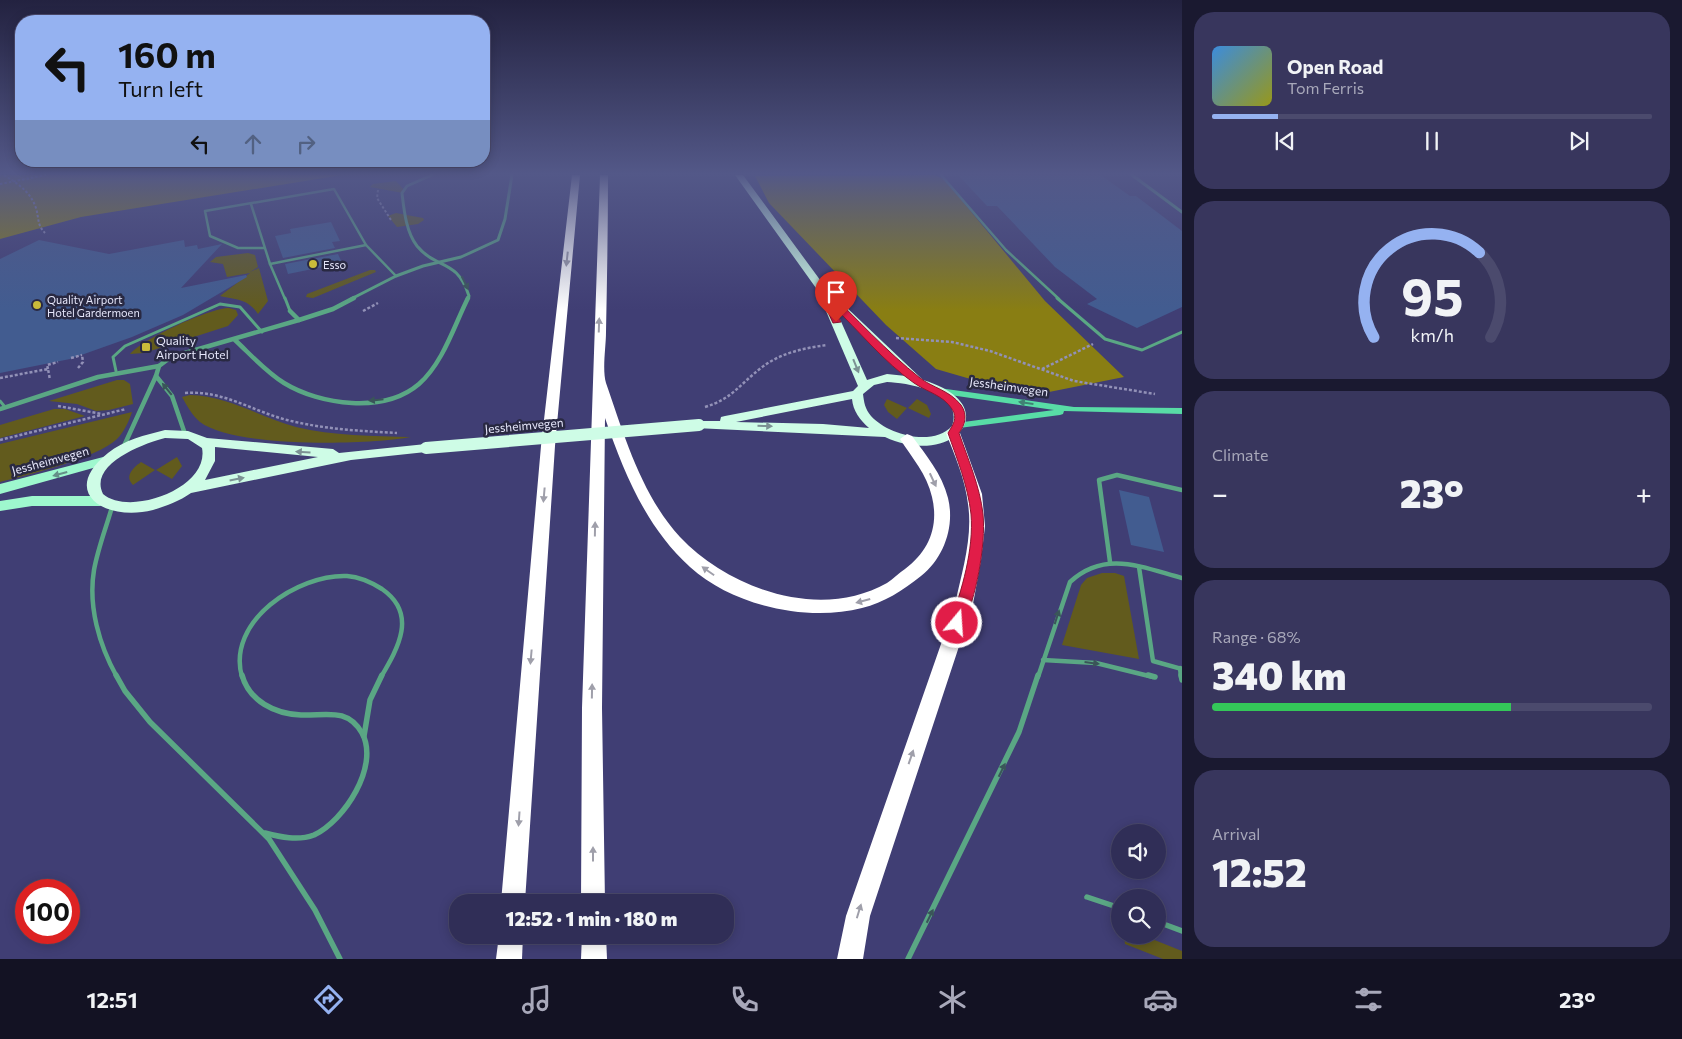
<!DOCTYPE html>
<html lang="en">
<head>
<meta charset="utf-8">
<style>
  :root { --surface:#302e57; --page:#38365d; --text:#f1f3f6; --muted:#a8a8ba; --line:#4b4a6d; --accent:#95b2f1 }
  body { margin:0; font-family:Commissioner,sans-serif; background:var(--page); color:var(--text); height:100vh; display:flex; flex-direction:column; font-size:19px; white-space:nowrap }
  * { box-sizing:border-box; margin:0 }
  p { font-size:16px; color:var(--muted) }
  .icon { flex:none; width:28px; height:28px; fill:none; stroke:currentColor; stroke-width:2; stroke-linecap:round; stroke-linejoin:round }
  .map { position:relative; flex:1; overflow:hidden }
  .side { display:flex; flex-direction:column; gap:12px; padding:12px; background:#1a1930; width:500px }
  .side>* { flex:none }
  .top-card { position:absolute; left:15px; top:15px; width:475px; height:152px; border-radius:20px; box-shadow:0 2px 12px #0003,0 0 0 1px var(--line); background:#95b2f1; color:#111; overflow:hidden }
  .buttons { position:absolute; left:1111px; top:824px; display:grid; gap:10px }
  .buttons a { display:grid; place-items:center; width:55px; height:55px; border-radius:50%; background:var(--surface); box-shadow:0 2px 12px #0003,0 0 0 1px var(--line); font-size:25px }
  .speed { position:absolute; left:15px; top:879px; display:flex; gap:10px; font-size:25px; font-weight:700; text-align:center }
  .speed>* { display:grid; place-content:center; width:65px; height:65px; border-radius:50%; background:var(--surface); box-shadow:0 2px 12px #0003,0 0 0 1px var(--line); line-height:1 }
  .speed .limit { border:8px solid #d22; background:#fff; color:#111 }
  .pin { position:absolute; display:grid; place-items:center; width:42px; height:42px; color:#fff; margin:-51px -21px; border-radius:50% 50% 50% 0; rotate:-45deg; box-shadow:0 0 5px #0007 }
  .pin .icon { rotate:45deg }
  .me { position:absolute; width:55px; margin:-28px; rotate:18deg; stroke-linejoin:round; filter:drop-shadow(0 0 4px #0008) }
  .turn { display:flex; align-items:center; gap:18px; height:105px; padding:0 20px; font-size:22px }
  .turn .icon { width:65px; height:65px; stroke-width:2.5 }
  .turn b { display:block; font-size:35px; line-height:42px }
  .lanes { display:flex; align-items:center; height:48px; padding:0 20px; background:#0003; justify-content:center; gap:25px; direction:ltr }
  .lanes .off { opacity:.35 }
  .big { font-size:38px; font-weight:800; line-height:1.1 }
  .side .card { flex:1; display:flex; flex-direction:column; justify-content:center; gap:8px; min-width:0; padding:0 18px; border-radius:20px; background:var(--page) }
  .side .dial { align-items:center; gap:0 }
  .dial svg { height:130px; overflow:visible; fill:none; stroke:var(--line); stroke-width:7; stroke-linecap:round; text-anchor:middle }
  .dial text { fill:var(--text); stroke:none }
  .song { display:flex; align-items:center; gap:15px }
  .cover { width:60px; height:60px; border-radius:8px; background:linear-gradient(135deg,hsl(210 70% 55%),hsl(60 70% 35%)) }
  .played { height:5px; border-radius:2px; background:linear-gradient(90deg,var(--accent) 15%,var(--line) 15%) }
  .keys { display:flex; justify-content:space-around; direction:ltr }
  .heat { display:flex; justify-content:space-between; align-items:center; font-size:28px; direction:ltr }
  .charge { height:8px; border-radius:4px; background:linear-gradient(90deg,#34c759 68%,var(--line) 0) }
  .trip { position:absolute; left:449px; top:894px; width:285px; height:50px; border-radius:20px; background:var(--surface); box-shadow:0 2px 12px #0003,0 0 0 1px var(--line); font-weight:800; line-height:50px; text-align:center }
  .tabs { display:flex; height:80px; justify-content:space-around; align-items:center; background:#131223; color:var(--muted) }
  .tabs .icon { width:35px; height:35px }
  .tabs .current { color:var(--accent) }
  .tabs b { font-size:22px; color:var(--text) }
  main { display:flex; flex:1; min-height:0 }
  .map>svg:first-child { display:block }
</style>
</head>
<body>
<main>
<div class="map">
<svg width="1182" height="959" viewBox="0 0 1182 959">
  <rect width="100%" height="100%" fill="#403e74"/>
  <!-- green -->
  <g fill="#625b1d">
    <path d="M396,181l9,10 -2,2 -33,-6 3,-3z"/>
    <path d="M396,213l27,5 1,2 -6,4 -21,3 -9,-11z"/>
    <path d="M248,253l7,2 3,12 -8,5 9,-4 9,33 -10,13c-10,-15 -20,-14 -38,-18l30,-23 -23,4 -4,-13 -13,-2 6,-5z"/>
    <path d="M370,270h5l1,2 -63,26 -7,-1 1,-3z"/>
    <path d="M229,308l7,2 2,5 -10,11 -84,27 -14,1c12,-15 80,-46 99,-46z"/>
    <path d="M117,380h7l6,4 3,20 -24,6 -13,1 -19,-7 -28,-3z"/>
    <path d="M190,395c38,1 70,22 106,32 37,9 77,9 115,10 -43,8 -177,11 -211,-15 -8,-7 -13,-16 -18,-25z"/>
    <path d="M887,399l20,9 -10,11 -9,-7 -4,-7z"/>
    <path d="M917,399l10,6 4,9 -2,4 -21,-10z"/>
    <path d="M54,409h11l20,7 -85,22v-13z"/>
    <path d="M132,412c-3,9 -8,20 -15,27 -20,19 -89,36 -117,43v-38z"/>
    <path d="M177,457l5,9 -10,13 -16,-9z"/>
    <path d="M141,462l14,8 -22,15c-9,-9 0,-17 8,-23z"/>
    <path d="M1102,573h13l9,3 15,83 -77,-14 19,-60 6,-7z"/>
    <path d="M1124,935h18l40,16v8h-19l-38,-15z"/>
  </g>
  <!-- forest -->
  <g fill="#897e13">
    <path d="M342,175l-261,42 -81,22v-64z"/>
    <path d="M935,175l9,4 101,122 79,76 -95,19 -93,-27 -50,-44 -117,-122 -14,-27z"/>
  </g>
  <!-- building -->
  <g fill="#425c90">
    <path d="M959,176h143l28,20h6l46,35v76l-45,21 -50,-24 10,-5 -42,-32 -58,-61h-10z"/>
    <path d="M331,222l9,19 -8,1 3,6 -52,10 -8,-22 16,-3 -1,-4z"/>
    <path d="M39,240l70,14 75,-14 1,7 12,-2 1,4 24,-5 -41,44 65,-13 1,2 -64,38 -51,22 -62,22 -70,14v-114z"/>
    <path d="M338,254l4,9 -54,11 -3,-10z"/>
    <path d="M1119,490l30,7 15,55 -33,-7z"/>
  </g>
  <g fill="none" stroke-linecap="round" stroke-linejoin="round">
    <!-- path-far1 -->
    <g stroke="#9291b7" stroke-width="2" stroke-dasharray="2.5 2" stroke-linecap="butt">
      <path d="M4,175c14,9 26,16 32,33 3,10 1,17 9,25"/>
      <path d="M0,184l46,-9"/>
      <path d="M378,190l-1,8 14,22"/>
    </g>
    <!-- path -->
    <g stroke="#9291b7" stroke-width="2.5" stroke-dasharray="3 2" stroke-linecap="butt">
      <path d="M363,311l15,-8"/>
      <path d="M896,338l56,4 38,9 84,30 81,13"/>
      <path d="M71,358l11,-3"/>
      <path d="M78,368l5,-6 -1,-7"/>
      <path d="M48,369l-1,-4 11,-3"/>
      <path d="M1042,369l51,-25"/>
      <path d="M0,378l48,-9 2,11"/>
      <path d="M185,393c38,-3 67,18 102,27 36,9 73,11 110,13"/>
      <path d="M58,406l44,8"/>
      <path d="M705,407c27,-8 35,-23 56,-39 19,-15 43,-20 66,-23"/>
      <path d="M0,440l126,-31"/>
    </g>
    <!-- service-far3 -->
    <g stroke="#5aa784" stroke-width="2.5">
      <path d="M941,175l65,75 53,49"/>
      <path d="M251,204l19,60"/>
      <path d="M264,248h-26l-28,-12 -5,-25 129,-22 32,56 30,31"/>
      <path d="M285,299l-15,-35 96,-19"/>
    </g>
    <!-- service-far2 -->
    <g stroke="#5aa784" stroke-width="3">
      <path d="M285,298l5,13"/>
      <path d="M1057,298l48,41 37,11 40,-18"/>
      <path d="M116,371l-3,-14 12,-11 95,-42 20,3 22,25"/>
      <path d="M0,401l5,6"/>
    </g>
    <!-- service-far1 -->
    <g stroke="#5aa784" stroke-width="4.5">
      <path d="M112,507c-6,21 -14,41 -18,63 -6,36 5,75 23,107"/>
      <path d="M1110,562l-11,-82 18,-5 65,15"/>
      <path d="M1139,567l14,94 29,8"/>
      <path d="M1043,660l53,3 57,14"/>
      <path d="M1180,668l1,9"/>
      <path d="M242,677c-16,-56 56,-103 105,-101 13,1 24,6 35,13 36,25 16,59 -1,88"/>
      <path d="M1038,677l32,-95c35,-32 71,-15 112,-4"/>
    </g>
    <!-- service -->
    <g stroke="#5aa784" stroke-width="5.5">
      <path d="M116,675l9,16 25,31 119,117 46,71 25,49"/>
      <path d="M242,675c7,26 33,39 59,40 24,1 46,-8 61,18 18,33 -18,88 -48,102 -16,6 -34,2 -49,-2"/>
      <path d="M1148,675l7,2"/>
      <path d="M1181,675l1,5"/>
      <path d="M364,736l6,-36 12,-25"/>
      <path d="M1087,897l33,11"/>
      <path d="M1158,922l24,9"/>
      <path d="M908,959l111,-227 19,-57"/>
    </g>
    <!-- minor-far1 -->
    <g stroke="#5aa784" stroke-width="3">
      <path d="M432,175l-25,11 -5,7c2,17 4,39 15,53 20,24 40,12 52,50l-2,3"/>
      <path d="M1132,175l50,37"/>
      <path d="M351,299l45,-23 27,-10 38,-9 37,-17 7,-21 7,-44"/>
    </g>
    <!-- minor -->
    <g stroke="#5aa784" stroke-width="4.5">
      <path d="M299,320l34,-11 21,-11"/>
      <path d="M235,340c16,15 31,32 49,43 36,22 100,31 135,1 24,-21 35,-58 49,-86"/>
      <path d="M156,376l3,-10 12,-9 128,-37 -9,-9"/>
      <path d="M0,409l98,-32 61,-11"/>
      <path d="M123,448l33,-72 16,20 13,38"/>
    </g>
    <!-- secondary -->
    <path fill="#58dca6" fill-rule="evenodd" d="M939,388l135,19 108,1v6l-118,-3 -1,3 -3,1 -101,13 -3,-1 -2,-2 2,-2 98,-13 -118,-17 -1,-2z"/>
    <!-- primary -->
    <g fill="#9ef8ce" fill-rule="evenodd">
      <path d="M107,456l4,1 2,3 -2,3 -111,31v-10z"/>
      <path d="M32,496h68l5,2 1,3 -1,3 -5,2h-68l-32,5v-10z"/>
    </g>
    <!-- trunk -->
    <g fill="#cefce6" fill-rule="evenodd">
      <path d="M735,175h8l83,113 97,92c84,25 31,89 -38,57l-190,-9 -2,-3 6,-4h21l1,-4 4,-1 128,-25 5,-5 -38,-89 1,-2zM835,308l71,68 -19,-2 -20,6zM887,382c22,1 77,10 65,44 -19,21 -64,9 -81,-10 -6,-7 -7,-14 -8,-22l11,-9zM852,399c1,12 8,21 17,29l-46,-4 -87,-2z"/>
      <path d="M165,430l23,1 19,7 126,11 6,4 87,-9 7,4 -7,4 -75,8 -160,33c-11,8 -25,13 -38,17 -47,12 -95,-17 -45,-57 16,-13 37,-18 57,-23zM165,438l23,1 14,9c8,40 -72,69 -99,46 -15,-30 42,-51 62,-56zM215,447l103,10 -113,23 10,-19z"/>
    </g>
    <!-- motorway -->
    <g fill="#fff" fill-rule="evenodd">
      <path d="M572,175h8l-25,271 -30,456h-24l40,-456z"/>
      <path d="M600,175h8c0,53 -1,105 -2,157 0,15 -4,37 0,51 18,52 36,113 74,154 49,52 140,84 207,46 6,-4 12,-10 18,-14 24,-18 34,-43 27,-72 -5,-23 -20,-39 -32,-58l7,-5 5,2c14,19 30,38 36,62 7,28 -4,60 -27,78 -18,14 -37,27 -59,32 -55,14 -129,-2 -172,-41 -44,-40 -66,-94 -85,-149l-3,290 3,194h-24l1,-194z"/>
      <path d="M953,428l7,5 22,61 3,32 -4,34 -8,44 -103,312 -7,43h-26l9,-43 109,-312c7,-32 18,-67 13,-100 -3,-25 -13,-48 -22,-71z"/>
      <path d="M499,935h24l-1,24h-26z"/>
      <path d="M582,935h24l1,24h-26z"/>
    </g>
    <!-- trunk-bridge -->
    <path stroke="#cefce6" stroke-width="12" d="M426,448l273,-23"/>
  </g>
  <!-- one-way arrows -->
  <defs><path id="oneway-solid" d="M-6-.8H1V-3.2L6.5 0L1 3.2V.8H-6Z" transform="scale(1.25)"/></defs>
  <g fill="#9f9faa">
    <use href="#oneway-solid" transform="translate(567 259) rotate(96)"/>
    <use href="#oneway-solid" transform="translate(599 325) rotate(-88)"/>
    <use href="#oneway-solid" transform="translate(933 480) rotate(65)"/>
    <use href="#oneway-solid" transform="translate(544 495) rotate(95)"/>
    <use href="#oneway-solid" transform="translate(595 529) rotate(-89)"/>
    <use href="#oneway-solid" transform="translate(708 571) rotate(-145)"/>
    <use href="#oneway-solid" transform="translate(863 601) rotate(165)"/>
    <use href="#oneway-solid" transform="translate(531 657) rotate(95)"/>
    <use href="#oneway-solid" transform="translate(592 691) rotate(-89)"/>
    <use href="#oneway-solid" transform="translate(911 757) rotate(-71)"/>
    <use href="#oneway-solid" transform="translate(519 819) rotate(94)"/>
    <use href="#oneway-solid" transform="translate(593 854) rotate(-90)"/>
    <use href="#oneway-solid" transform="translate(859 911) rotate(-73)"/>
  </g>
  <g fill="#3a5559">
    <use href="#oneway-solid" transform="translate(465 283) rotate(64)"/>
    <use href="#oneway-solid" transform="translate(167 389) rotate(-129)"/>
    <use href="#oneway-solid" transform="translate(376 400) rotate(174)"/>
    <use href="#oneway-solid" transform="translate(1057 617) rotate(-72)"/>
    <use href="#oneway-solid" transform="translate(1092 663) rotate(7)"/>
    <use href="#oneway-solid" transform="translate(1002 770) rotate(-64)"/>
    <use href="#oneway-solid" transform="translate(930 916) rotate(-64)"/>
  </g>
  <g fill="#7c9294">
    <use href="#oneway-solid" transform="translate(856 366) rotate(68)"/>
    <use href="#oneway-solid" transform="translate(765 426) rotate(1)"/>
    <use href="#oneway-solid" transform="translate(303 452) rotate(-176)"/>
    <use href="#oneway-solid" transform="translate(237 479) rotate(-11)"/>
  </g>
  <use fill="#408274" href="#oneway-solid" transform="translate(1026 403) rotate(-172)"/>
  <use fill="#649088" href="#oneway-solid" transform="translate(60 474) rotate(165)"/>
  <!-- sky -->
  <linearGradient id="sky" x2="0" y2="1"><stop stop-color="#232240"/><stop offset="0.56" stop-color="#535888"/><stop offset="1" stop-color="#535888" stop-opacity="0"/></linearGradient>
  <rect width="1182" height="310" fill="url(#sky)"/>
  <!-- route -->
  <path fill="#e11d48" stroke="#92132f" d="M819,288h6c31,30 61,63 95,90 13,10 29,12 41,27 7,10 4,20 -2,28 9,26 21,54 24,81 3,31 -7,85 -21,113h-10l-2,-4c12,-33 24,-74 21,-109 -3,-28 -14,-55 -23,-81 5,-8 10,-15 4,-24 -9,-14 -25,-17 -38,-26 -30,-21 -55,-52 -81,-77l8,16 -8,1 -15,-33z"/>
  <!-- markers -->
  <g fill="#c9bb3a" stroke="#292942" stroke-width="2">
    <circle cx="313" cy="264" r="5"/>
    <circle cx="37" cy="305" r="5"/>
    <rect x="141" y="342" width="10" height="10" rx="2.5"/>
  </g>
  <g text-anchor="middle" dominant-baseline="central" stroke-width="5" stroke-linejoin="round" paint-order="stroke">
    <!-- far-poi labels -->
    <g font-size="11" fill="#e6e7fb" stroke="#292942" text-anchor="start">
      <text x="323" y="264">Esso</text>
      <text x="47" y="299">Quality Airport<tspan x="47" dy="13">Hotel Gardermoen</tspan></text>
    </g>
    <!-- poi labels -->
    <g font-size="12" fill="#e6e7fb" stroke="#292942" text-anchor="start">
      <text x="156" y="340">Quality<tspan x="156" dy="14">Airport Hotel</tspan></text>
    </g>
    <!-- street labels -->
    <g font-size="12" fill="#e6e7fb" stroke="#292942">
      <text transform="translate(1009 386) rotate(8)">Jessheimvegen</text>
      <text transform="translate(524 425) rotate(-5)">Jessheimvegen</text>
      <text transform="translate(50 460) rotate(-15)">Jessheimvegen</text>
    </g>
  </g>
</svg>
<div class="buttons">
<a><svg class="icon" aria-label="sound" viewBox="0 0 24 24"><path d="M4 9h4l5-4v14l-5-4H4zM17 9q2 3 0 6"/></svg></a>
<a><svg class="icon" aria-label="search" viewBox="0 0 24 24"><circle cx="10" cy="10" r="6"/><path d="M15 15l6 6"/></svg></a>
</div>
<div class="speed"><div class="limit">100</div></div>
<div class="pin" style="left:836px;top:322px;background:#d93025"><svg class="icon" aria-label="arrive" viewBox="0 0 24 24"><path d="M6 21V4h12l-3 4 3 4H6"/></svg></div>
<svg class="me" style="left:957px;top:623px" viewBox="-20 -20 40 40"><circle r="17" fill="#e11d48" stroke="#fff" stroke-width="3"/><path d="M0-11L8 9 0 5-8 9z" fill="#fff"/></svg>
<div class="trip">12:52 · 1 min · 180 m</div>
<div class="top-card">
<div class="turn"><svg class="icon" aria-label="left" viewBox="0 0 24 24"><path d="M17 20v-9H6M10 6l-5 5 5 5"/></svg><div><b>160 m</b>Turn left</div></div>
<div class="lanes"><svg class="icon" aria-label="left" viewBox="0 0 24 24"><path d="M17 20v-9H6M10 6l-5 5 5 5"/></svg><svg class="icon off" aria-label="ahead" viewBox="0 0 24 24"><path d="M12 20V5M6 11l6-6 6 6"/></svg><svg class="icon off" aria-label="right" viewBox="0 0 24 24"><path d="M7 20v-9h11M14 6l5 5-5 5"/></svg></div>
</div>
</div>
<section class="side">
<div class="card">
<div class="song"><i class="cover"></i><div><b>Open Road</b><p>Tom Ferris</p></div></div>
<div class="played"></div>
<div class="keys"><svg class="icon" aria-label="previous" viewBox="0 0 24 24"><path d="M18 5L8 12l10 7zM5 5v14"/></svg><svg class="icon" aria-label="pause" viewBox="0 0 24 24"><path d="M8 5v14M16 5v14"/></svg><svg class="icon" aria-label="next" viewBox="0 0 24 24"><path d="M6 5l10 7-10 7zM19 5v14"/></svg></div>
</div>
<div class="card dial"><svg viewBox="0 0 100 80">
<path d="M14 69A42 42 0 1 1 86 69"/>
<path d="M14 69A42 42 0 0 1 79 17" stroke="#95b2f1"/>
<text x="50" y="56" font-size="32" font-weight="700">95</text>
<text x="50" y="72" font-size="11">km/h</text>
</svg></div>
<div class="card"><p>Climate</p>
<div class="heat"><a>−</a><b class="big">23°</b><a>+</a></div>
</div>
<div class="card"><p>Range · 68%</p><b class="big">340 km</b><div class="charge"></div></div>
<div class="card"><p>Arrival</p><b class="big">12:52</b></div>
</section>
</main>
<nav class="tabs">
<b>12:51</b>
<svg class="icon current" aria-label="directions" viewBox="0 0 24 24"><path d="M12 3l9 9-9 9-9-9zM9 14v-3h6M13 9l2 2-2 2"/></svg>
<svg class="icon" aria-label="music" viewBox="0 0 24 24"><path d="M9 18V5l10-2v13"/><circle cx="6" cy="18" r="3"/><circle cx="16" cy="16" r="3"/></svg>
<svg class="icon" aria-label="phone" viewBox="0 0 24 24"><path d="M5 4h4l2 5-3 2q2 4 5 5l2-3 5 2v4C11 20 4 13 5 4z"/></svg>
<svg class="icon" aria-label="climate" viewBox="0 0 24 24"><path d="M12 3v18M4 7l16 10M4 17L20 7"/></svg>
<svg class="icon" aria-label="car" viewBox="0 0 24 24"><path d="M5 17H2v-5l4-1 3-4h7l3 4 3 1v5h-3M9 17h6M6 11h13"/><circle cx="7" cy="17" r="2"/><circle cx="17" cy="17" r="2"/></svg>
<svg class="icon" aria-label="filters" viewBox="0 0 24 24"><path d="M4 7h16M4 17h16"/><circle cx="9" cy="7" r="2"/><circle cx="15" cy="17" r="2"/></svg>
<b>23°</b>
</nav>
</body>
</html>
